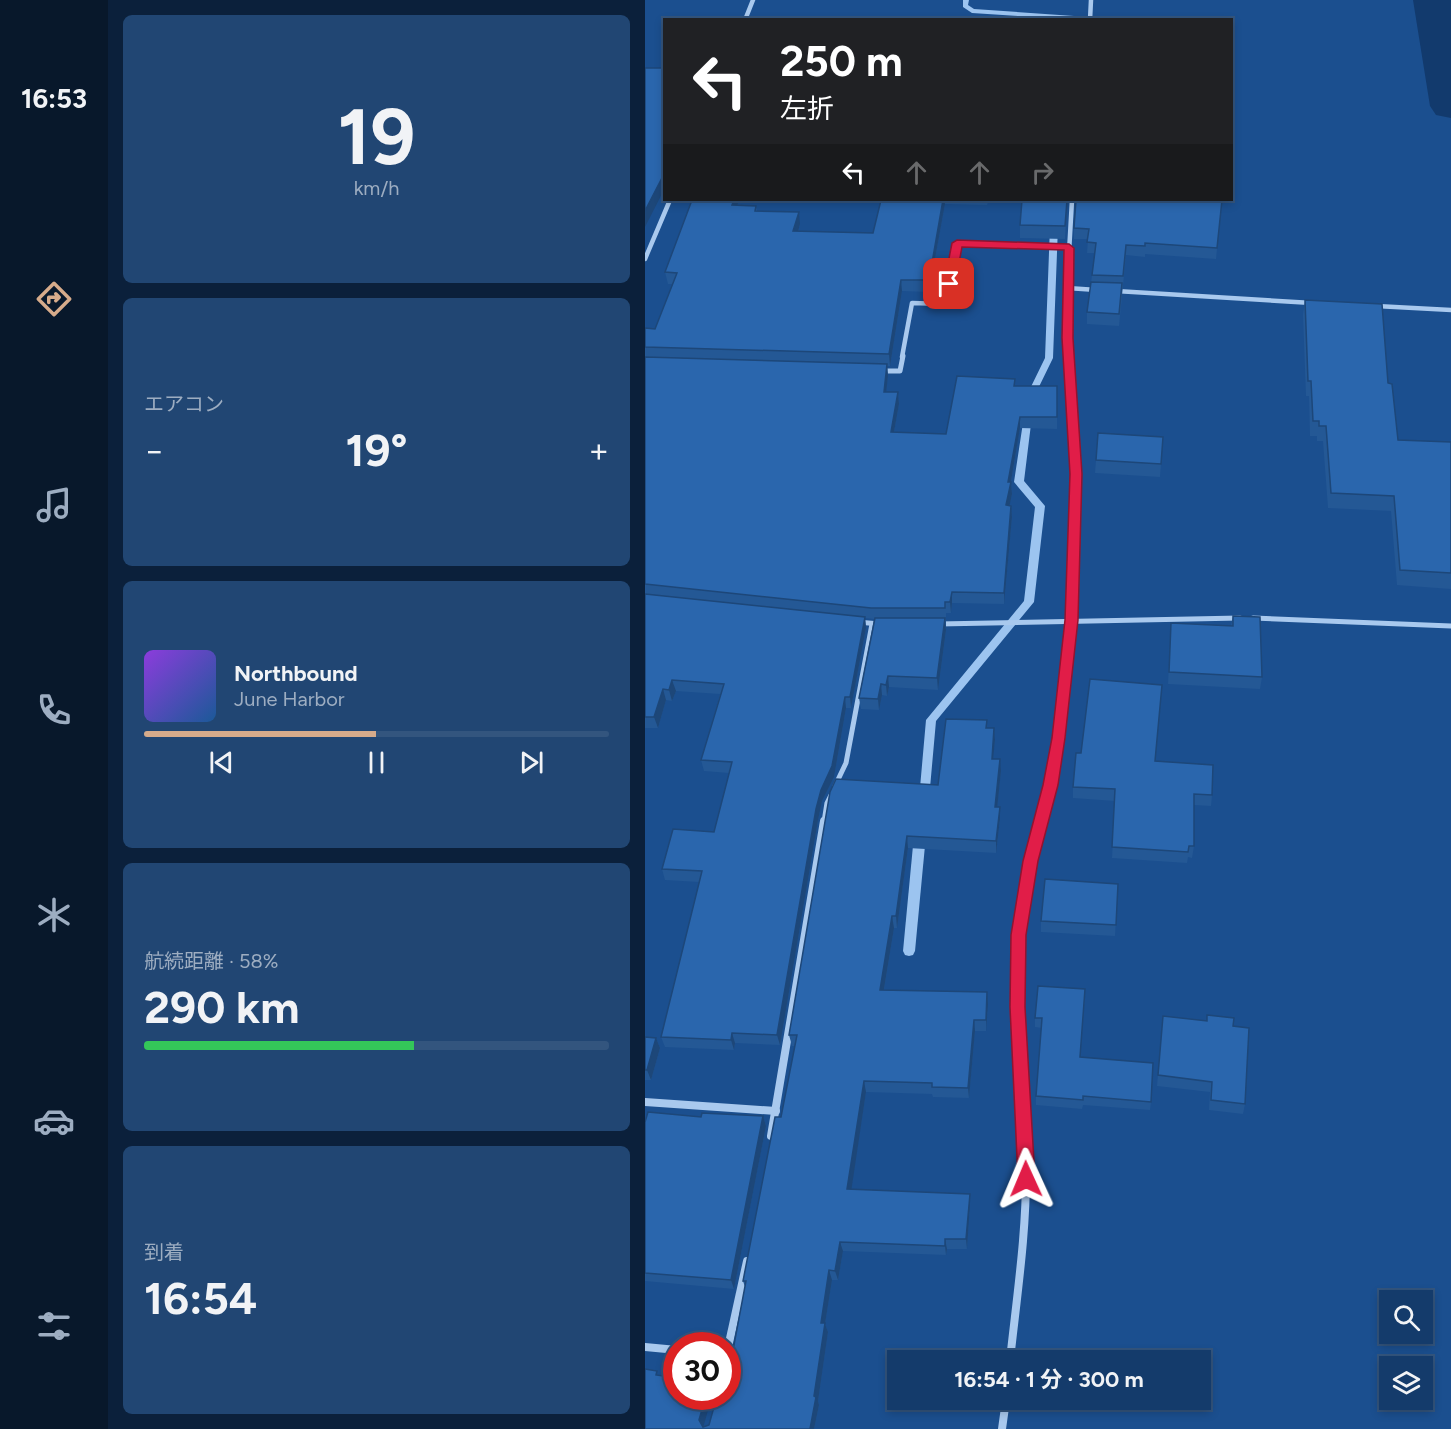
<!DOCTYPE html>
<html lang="ja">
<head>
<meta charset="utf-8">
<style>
  :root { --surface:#143b6b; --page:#214673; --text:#f1f3f6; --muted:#9dadc1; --line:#33557e; --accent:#d6ab8b }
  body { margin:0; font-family:Figtree,"Noto Sans JP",sans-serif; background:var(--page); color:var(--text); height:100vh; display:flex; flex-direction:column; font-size:22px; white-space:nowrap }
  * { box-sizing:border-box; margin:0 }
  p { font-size:20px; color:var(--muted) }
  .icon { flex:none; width:33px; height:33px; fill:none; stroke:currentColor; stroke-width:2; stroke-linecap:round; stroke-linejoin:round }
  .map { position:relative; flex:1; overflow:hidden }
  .details { display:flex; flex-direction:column; gap:15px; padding:15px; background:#0b203b; width:537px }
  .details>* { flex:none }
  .hud { position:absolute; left:18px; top:18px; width:570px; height:183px; border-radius:0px; box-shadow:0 3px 9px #0003,0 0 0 2px var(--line); background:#202124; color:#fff; overflow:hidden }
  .fabs { position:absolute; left:734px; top:1290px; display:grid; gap:12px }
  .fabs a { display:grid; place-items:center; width:54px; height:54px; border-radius:0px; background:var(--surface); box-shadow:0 3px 9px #0003,0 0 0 2px var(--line); font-size:30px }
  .speed { position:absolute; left:18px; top:1332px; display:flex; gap:12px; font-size:30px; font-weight:700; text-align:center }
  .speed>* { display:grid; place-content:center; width:78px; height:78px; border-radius:50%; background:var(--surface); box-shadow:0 3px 9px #0003,0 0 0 2px var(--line); line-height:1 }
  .speed .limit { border:9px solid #d22; background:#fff; color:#111 }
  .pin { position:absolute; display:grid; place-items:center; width:51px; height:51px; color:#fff; margin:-26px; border-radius:12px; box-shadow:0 3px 9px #0006 }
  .me { position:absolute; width:66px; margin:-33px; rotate:359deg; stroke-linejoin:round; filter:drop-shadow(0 0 4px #0008) }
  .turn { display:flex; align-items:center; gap:21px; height:126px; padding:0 18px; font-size:27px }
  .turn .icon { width:78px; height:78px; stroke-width:2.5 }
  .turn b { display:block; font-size:42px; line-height:51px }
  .lanes { display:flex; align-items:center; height:57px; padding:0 18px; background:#0003; justify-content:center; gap:30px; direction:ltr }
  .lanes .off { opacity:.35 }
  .big { font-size:45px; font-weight:700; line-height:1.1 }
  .details .tile { flex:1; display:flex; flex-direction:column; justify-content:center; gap:9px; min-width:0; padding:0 21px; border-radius:9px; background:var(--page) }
  .details .dial { align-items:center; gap:0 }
  .dial b { font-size:78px; line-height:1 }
  .song { display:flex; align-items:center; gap:18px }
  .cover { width:72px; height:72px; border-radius:9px; background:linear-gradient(135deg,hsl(270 70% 55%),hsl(210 70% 35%)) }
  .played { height:6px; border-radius:3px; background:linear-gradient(90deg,var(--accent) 50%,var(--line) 50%) }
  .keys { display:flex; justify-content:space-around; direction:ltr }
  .heat { display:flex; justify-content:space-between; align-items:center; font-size:33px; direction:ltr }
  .charge { height:9px; border-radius:4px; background:linear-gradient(90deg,#34c759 58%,var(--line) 0) }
  .trip { position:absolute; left:242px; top:1350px; width:324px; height:60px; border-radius:0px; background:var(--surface); box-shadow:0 3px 9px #0003,0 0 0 2px var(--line); font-weight:700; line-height:60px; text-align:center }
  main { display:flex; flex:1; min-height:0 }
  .menu { display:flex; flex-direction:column; width:108px; justify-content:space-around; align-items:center; background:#08182b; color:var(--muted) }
  .menu .icon { width:42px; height:42px }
  .menu .on { color:var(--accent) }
  .menu b { font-size:27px; color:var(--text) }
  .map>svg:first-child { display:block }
</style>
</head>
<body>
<main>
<nav class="menu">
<b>16:53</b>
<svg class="icon on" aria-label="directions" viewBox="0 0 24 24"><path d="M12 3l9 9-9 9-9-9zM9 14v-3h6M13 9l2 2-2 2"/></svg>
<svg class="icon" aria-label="music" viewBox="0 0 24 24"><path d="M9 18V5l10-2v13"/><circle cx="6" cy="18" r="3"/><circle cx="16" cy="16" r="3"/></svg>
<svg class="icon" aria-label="phone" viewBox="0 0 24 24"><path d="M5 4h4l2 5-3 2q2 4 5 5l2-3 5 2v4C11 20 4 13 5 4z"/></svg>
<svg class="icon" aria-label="climate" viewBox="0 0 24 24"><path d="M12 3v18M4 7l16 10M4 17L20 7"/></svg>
<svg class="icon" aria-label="car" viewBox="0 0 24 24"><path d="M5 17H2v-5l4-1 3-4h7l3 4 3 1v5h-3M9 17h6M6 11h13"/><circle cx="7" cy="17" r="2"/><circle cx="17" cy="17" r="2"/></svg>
<svg class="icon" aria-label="filters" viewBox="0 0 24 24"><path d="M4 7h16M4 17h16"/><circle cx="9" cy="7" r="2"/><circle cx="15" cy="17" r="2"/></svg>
</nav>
<section class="details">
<div class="tile dial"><b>19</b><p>km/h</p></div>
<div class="tile"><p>エアコン</p>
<div class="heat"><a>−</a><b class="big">19°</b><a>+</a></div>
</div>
<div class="tile">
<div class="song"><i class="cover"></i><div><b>Northbound</b><p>June Harbor</p></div></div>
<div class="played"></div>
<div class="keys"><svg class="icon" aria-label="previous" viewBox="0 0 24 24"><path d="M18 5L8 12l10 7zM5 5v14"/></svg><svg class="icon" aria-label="pause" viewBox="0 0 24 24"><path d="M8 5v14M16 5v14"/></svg><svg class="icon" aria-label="next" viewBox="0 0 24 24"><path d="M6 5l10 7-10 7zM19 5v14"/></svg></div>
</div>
<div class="tile"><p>航続距離 · 58%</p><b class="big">290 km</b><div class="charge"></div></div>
<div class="tile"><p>到着</p><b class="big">16:54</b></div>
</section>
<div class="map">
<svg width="806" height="1429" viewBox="0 0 806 1429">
  <rect width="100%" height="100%" fill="#1b4f8f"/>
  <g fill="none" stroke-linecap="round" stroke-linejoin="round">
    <!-- stream -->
    <g fill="#9cc4f0" fill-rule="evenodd">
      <path d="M318,0h6l-1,5 6,4 100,7 3,4 -105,-7 -9,-6z"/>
      <path d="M406,200h8l-6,158 -19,39 -4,3 -4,-3 19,-39z"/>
      <path d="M383,413l4,3 -8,65 21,25 -11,96 -98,119 -7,78 -1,3h-8l-1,-3 7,-79 98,-119 11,-94 -21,-25 10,-66z"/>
      <path d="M275,830l4,2 2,3 -11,116 -2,4 -4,1 -4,-1 -2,-4 11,-116 2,-3z"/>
    </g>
    <!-- river -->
    <path fill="#123a6d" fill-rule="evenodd" d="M768,0h38v118l-15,-3 -6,-9z"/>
    <!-- minor-far2 -->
    <g stroke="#a9c9ee" stroke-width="4.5">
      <path d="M100,20l8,-20"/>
      <path d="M445,20l1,-20"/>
      <path d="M0,259l25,-59"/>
      <path d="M422,288l30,2"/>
      <path d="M471,291l196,12"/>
      <path d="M731,306l75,4"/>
      <path d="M257,357l10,-54 33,1 12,-61 112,4"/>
      <path d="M424,357l-2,-69 5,-88"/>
    </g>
    <!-- minor-far1 -->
    <g stroke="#a9c9ee" stroke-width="5">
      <path d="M236,371h19l3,-15"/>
      <path d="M608,618l198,8"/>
      <path d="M212,622l23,2"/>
      <path d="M293,624l302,-6"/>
      <path d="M190,786l11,-23 26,-139"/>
      <path d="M179,822l3,-19 4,-8"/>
      <path d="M396,822l10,-37 21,-165 4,-146 -7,-118"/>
    </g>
    <!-- minor -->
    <g stroke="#a9c9ee" stroke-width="8">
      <path d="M0,1102l131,9"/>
      <path d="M126,1136l53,-315"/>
      <path d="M0,1347l32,3"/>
      <path d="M82,1352l20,-91"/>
      <path d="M365,1360c7,-65 17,-130 16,-195 -1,-76 -12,-152 -8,-228 2,-39 14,-79 24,-116"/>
      <path d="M357,1429l4,-29"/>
    </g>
  </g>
  <!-- wall -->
  <g fill="#245895">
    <path d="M47,200h47l-2,5 19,1 1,5 43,13 -2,7 75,2 8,-33h108l-2,5 -42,-1 -16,88 -27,-1 -12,75h-3l1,10 -2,16h12l1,12 -5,28 52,2 69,-55v7h42v43l-37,-1 -9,54 1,12 -3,12h2l1,11 -8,87 -52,-1 -1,10h-5v17l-8,60 -49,-3 -2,9 -5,-1 -3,15 -18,-1 -2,-11 15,-79 -9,-1 1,10 -15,80h-5l-12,69 -12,24 -4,19 -38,225 -45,-2 -1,7 -69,-3 -4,-10 38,-155 -34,-2 -3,-11 52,-37 15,-59 -25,-2 -3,-11 19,-66 -44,-3 -4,10 -6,-1 -8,28h-13v1v-401l10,1 18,-45h-5l-3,-12z"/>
    <path d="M422,200l-2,39 -45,-1v-13z"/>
    <path d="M577,200l-6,59 -71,-5v3l-19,-2 -7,71 -32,-2v-12l8,-59h-8l1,-14h-14v-11z"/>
    <path d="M660,300l83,83 10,57 53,2v147l-54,-4 -6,-74 -63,-3 -5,-67h-6v-5h-7l-1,-40h-3l-3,-81z"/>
    <path d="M518,437l-3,40 -65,-4 1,-13z"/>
    <path d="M588,616l29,61 -2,12 -92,-5 3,-61 60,3z"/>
    <path d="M342,728h7l1,12 -2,19 8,12 -4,36 3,12 -4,34 -88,-5 -11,80h-3l-10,62 103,2 1,12 -2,27h-11l-6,67 -36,-1 -1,-3 -66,-2 -15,97 119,5v10l-3,45h-20l-1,6 -103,-4 -5,29h-6l-7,44 3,8 -10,69 1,4 -5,24h-169l15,-53 44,50 5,-1 18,-29 18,-109 -2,-6 38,-164 14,-71h-3l-3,-11 41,-243 108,-7z"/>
    <path d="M510,761l57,34 -1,11 -17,-1v41l-2,12 -4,-1 -1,6 -75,-5 3,-57 -42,-3v-11z"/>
    <path d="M473,884l-3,52 -74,-4v-11z"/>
    <path d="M440,998l-5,59 71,45 -1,8 -67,-5 -1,4 -46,-4v-9l6,-68 -7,-1v-9z"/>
    <path d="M518,1016l70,10 12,78 -2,10 -34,-4 1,-18 -53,-6z"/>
    <path d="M0,1037l11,1 4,10 -9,32h-6z"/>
    <path d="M118,1116l3,10 -32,163 -89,-8v-159l56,-5z"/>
  </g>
  <!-- shaded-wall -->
  <g fill="#1d4779">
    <path d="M20,172v16l-20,39v-16z"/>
    <path d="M89,200h5l-5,16 -2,-11z"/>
    <path d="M298,200h1l1,4 -16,88v-12z"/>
    <path d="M154,212l1,12 -5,19 -2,-12z"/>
    <path d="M256,280l1,11 -12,75 -1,-12z"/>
    <path d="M242,364l1,12 -3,27 -1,-11z"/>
    <path d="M253,392l1,12 -7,39 -1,-11z"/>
    <path d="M375,417v11l-11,65 -1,-11z"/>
    <path d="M366,482l1,12 -5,23 -1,-12z"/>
    <path d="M366,506l1,11 -8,87v-11z"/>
    <path d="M307,592v11l-1,10 -1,-11z"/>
    <path d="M220,617l1,11 -15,80 -1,-11z"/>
    <path d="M300,618l1,12 -8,60 -1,-12z"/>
    <path d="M243,676l1,11 -2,9 -1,-11z"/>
    <path d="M27,680l4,11 -4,10 -3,-11z"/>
    <path d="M236,684l1,11 -3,15 -1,-11z"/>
    <path d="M18,689l3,11 -8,28 -4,-11z"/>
    <path d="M200,697l1,11 -12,69 -12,24 -4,19 -38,225 -3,-10 39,-226z"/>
    <path d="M349,728l1,12 -3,31v-12z"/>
    <path d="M355,759l1,12 -5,48 -1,-12z"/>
    <path d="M355,807v12l-4,34v-12z"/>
    <path d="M262,836l1,12 -11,80 -1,-12z"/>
    <path d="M247,916l2,12 -12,73 -2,-11z"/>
    <path d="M342,992l1,12 -2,27v-11z"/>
    <path d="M329,1020l1,11 -6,67 -1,-10z"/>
    <path d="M87,1033l3,10 -1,7 -3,-10z"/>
    <path d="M11,1038l4,10 -9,32 -4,-10z"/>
    <path d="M219,1081l2,11 -16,107 -3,-10z"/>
    <path d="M118,1116l3,10 -32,163 -3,-9z"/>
    <path d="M325,1194v10l-3,45 -1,-10z"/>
    <path d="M300,1239l2,10 -1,6 -1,-9z"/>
    <path d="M195,1242l3,9 -5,29 -3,-9z"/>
    <path d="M184,1270l3,10 -7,44 3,8 -10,69 1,4 -5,24h-4l4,-33 7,-73z"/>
    <path d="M61,1396h6l-9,32 -4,-8z"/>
  </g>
  <!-- building -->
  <g fill="#2a66ad" stroke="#1d4779" stroke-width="1.5">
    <path d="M0,68h20v104l-20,39z"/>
    <path d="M47,200h42l-2,5 24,1 -1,5 44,1 -6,19 80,2 8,-33h62l-14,80h-28l-12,74 -244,-7v-19l10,1 22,-56 -12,-1z"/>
    <path d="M377,200h45l-2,26 -45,-1z"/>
    <path d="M431,200h146l-5,48 -72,-5v3l-19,-1 -3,31 -31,-1 4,-32 -9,-1 2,-13 -15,-1z"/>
    <path d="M446,282l31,1 -3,31 -32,-2z"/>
    <path d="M660,300l77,4 6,79 4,1 6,56 53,2v131l-51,-3 -6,-74 -63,-3 -5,-67h-7v-5h-6l-2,-40h-3z"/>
    <path d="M0,357l242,7 -3,28h14l-7,40 55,2 11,-58 58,3 -1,7h43v31h-37l-12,65h3l-5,23 5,1 -7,87 -52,-1 -2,10h-5v6h-74l-226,-24z"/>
    <path d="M453,433l65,4 -2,27 -65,-4z"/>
    <path d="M0,594l220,23 -15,80h-5l-13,69 -11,24 -5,19 -39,226 -45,-2 -1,7 -70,-3 41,-166 -40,-2 11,-40 41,3 18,-70 -31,-2 23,-76 -52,-4 -3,10 -6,-1 -9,28h-9z"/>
    <path d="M588,616l27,1 2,60 -93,-5 2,-49 62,3z"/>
    <path d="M230,618h70l-8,60 -49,-2 -2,9 -5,-1 -3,15 -19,-1z"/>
    <path d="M445,679l72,6 -7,76 58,4 -1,30 -18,-1v52h-5l-1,6 -76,-5 3,-58 -42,-2 3,-34h5z"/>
    <path d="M301,719l41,1 -1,8h8l-2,31h8l-5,48h5l-4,34 -89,-5 -11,80h-4l-12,74 107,2 -1,28h-12l-6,68 -36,-1v-4l-68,-2 -17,108 123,5 -4,45h-21v7l-105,-4 -5,29 -6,-1 -8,53h4l-11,73 2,1 -6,32h-165v-60l12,2 -1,4 21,3v18h29l-7,24 4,7 6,-2 8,-29h10v-14l19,-101h-3l32,-164h6l16,-82h-8l41,-243 6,-13 102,6z"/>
    <path d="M400,879l73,5 -2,41 -75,-4z"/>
    <path d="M393,986l47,3 -5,68 73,6 -2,39 -68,-6v4l-47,-4 6,-78h-7z"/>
    <path d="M562,1015l27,3 -1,8 16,2 -4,76 -34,-4 1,-18 -54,-7 5,-59 44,5z"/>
    <path d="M0,1037l11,1 -9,32h-2z"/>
    <path d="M3,1112l53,5 1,-4 61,3 -32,164 -86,-7v-151z"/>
  </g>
  <!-- route -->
  <path fill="#e11d48" stroke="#92132f" stroke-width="1.5" d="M312,240l112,4 5,4 -1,90 9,136 -4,146 -13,118 -7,47 -20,76 -12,74 -1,72 10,172 -3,6 -6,2 -6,-2 -2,-6 -8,-172 1,-72 12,-74 20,-76 9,-47 13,-118 5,-146 -8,-136 2,-88 -102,-3 -7,37 -6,3 -5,-3 8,-41z"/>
</svg>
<div class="fabs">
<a><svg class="icon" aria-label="search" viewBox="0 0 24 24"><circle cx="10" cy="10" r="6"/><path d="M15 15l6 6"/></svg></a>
<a><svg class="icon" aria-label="layers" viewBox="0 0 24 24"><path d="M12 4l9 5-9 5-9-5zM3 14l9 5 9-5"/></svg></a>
</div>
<div class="speed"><div class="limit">30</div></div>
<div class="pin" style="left:304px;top:284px;background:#d93025"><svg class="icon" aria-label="arrive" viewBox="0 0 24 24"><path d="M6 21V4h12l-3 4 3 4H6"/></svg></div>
<svg class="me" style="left:381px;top:1179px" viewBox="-20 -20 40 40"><path d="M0-17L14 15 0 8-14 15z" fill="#e11d48" stroke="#fff" stroke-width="4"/></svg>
<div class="trip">16:54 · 1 分 · 300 m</div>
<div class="hud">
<div class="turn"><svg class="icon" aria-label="left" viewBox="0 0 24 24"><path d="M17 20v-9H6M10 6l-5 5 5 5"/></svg><div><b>250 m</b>左折</div></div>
<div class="lanes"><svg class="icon" aria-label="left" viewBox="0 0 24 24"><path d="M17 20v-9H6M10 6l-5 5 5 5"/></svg><svg class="icon off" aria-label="ahead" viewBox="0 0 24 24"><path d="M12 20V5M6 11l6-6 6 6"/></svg><svg class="icon off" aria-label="ahead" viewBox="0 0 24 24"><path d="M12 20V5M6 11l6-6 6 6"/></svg><svg class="icon off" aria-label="right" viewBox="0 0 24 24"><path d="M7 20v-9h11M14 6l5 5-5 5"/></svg></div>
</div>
</div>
</main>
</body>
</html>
